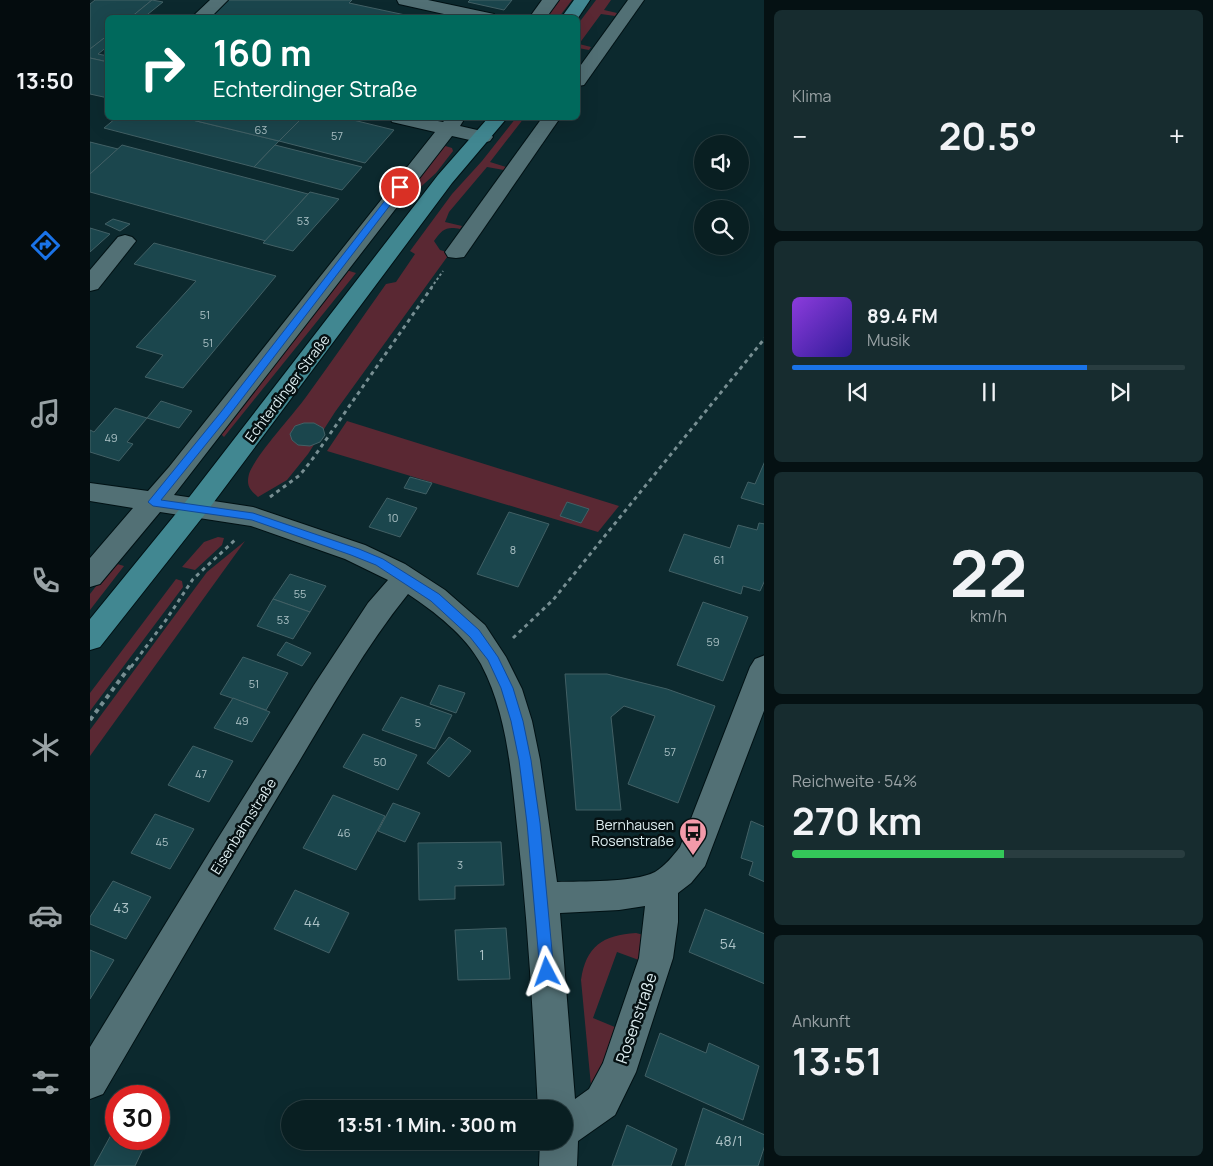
<!DOCTYPE html>
<html lang="de">
<head>
<meta charset="utf-8">
<style>
  :root { --surface:#091f22; --page:#172c2f; --text:#f1f3f6; --muted:#99a2a5; --line:#293d40; --accent:#1a73e8 }
  body { margin:0; font-family:Manrope,sans-serif; background:var(--page); color:var(--text); height:100vh; display:flex; flex-direction:column; font-size:19px; white-space:nowrap }
  * { box-sizing:border-box; margin:0 }
  p { font-size:16px; color:var(--muted) }
  .icon { flex:none; width:28px; height:28px; fill:none; stroke:currentColor; stroke-width:2; stroke-linecap:round; stroke-linejoin:round }
  .map { position:relative; flex:1; overflow:hidden }
  .side { display:flex; flex-direction:column; gap:10px; padding:10px; background:#051113; width:449px }
  .side>* { flex:none }
  .hud { position:absolute; left:15px; top:15px; width:475px; height:105px; border-radius:8px; box-shadow:0 5px 20px #0002,0 0 0 1px var(--line); background:#00695c; color:#fff; overflow:hidden }
  .tools { position:absolute; left:604px; top:135px; display:grid; gap:10px }
  .tools a { display:grid; place-items:center; width:55px; height:55px; border-radius:50%; background:var(--surface); box-shadow:0 5px 20px #0002,0 0 0 1px var(--line); font-size:25px }
  .speed { position:absolute; left:15px; top:1085px; display:flex; gap:10px; font-size:25px; font-weight:700; text-align:center }
  .speed>* { display:grid; place-content:center; width:65px; height:65px; border-radius:50%; background:var(--surface); box-shadow:0 5px 20px #0002,0 0 0 1px var(--line); line-height:1 }
  .speed .limit { border:8px solid #d22; background:#fff; color:#111 }
  .pin { position:absolute; display:grid; place-items:center; width:42px; height:42px; color:#fff; margin:-21px; border:2px solid #fff; border-radius:50%; box-shadow:0 1px 5px #0007 }
  .me { position:absolute; width:55px; margin:-28px; rotate:356deg; stroke-linejoin:round; filter:drop-shadow(0 0 4px #0008) }
  .turn { display:flex; align-items:center; gap:18px; height:105px; padding:0 25px; font-size:22px }
  .turn .icon { width:65px; height:65px; stroke-width:2.5 }
  .turn b { display:block; font-size:35px; line-height:42px }
  .big { font-size:38px; font-weight:700; line-height:1.1 }
  .side .card { flex:1; display:flex; flex-direction:column; justify-content:center; gap:8px; min-width:0; padding:0 18px; border-radius:8px; background:var(--page) }
  .side .dial { align-items:center; gap:0 }
  .dial b { font-size:65px; line-height:1 }
  .song { display:flex; align-items:center; gap:15px }
  .cover { width:60px; height:60px; border-radius:8px; background:linear-gradient(135deg,hsl(270 70% 55%),hsl(250 70% 35%)) }
  .played { height:5px; border-radius:2px; background:linear-gradient(90deg,var(--accent) 75%,var(--line) 75%) }
  .keys { display:flex; justify-content:space-around; direction:ltr }
  .heat { display:flex; justify-content:space-between; align-items:center; font-size:28px; direction:ltr }
  .charge { height:8px; border-radius:4px; background:linear-gradient(90deg,#34c759 54%,var(--line) 0) }
  .trip { position:absolute; left:191px; top:1100px; width:292px; height:50px; border-radius:25px; background:var(--surface); box-shadow:0 5px 20px #0002,0 0 0 1px var(--line); font-weight:700; line-height:50px; text-align:center }
  main { display:flex; flex:1; min-height:0 }
  .dock { display:flex; flex-direction:column; width:90px; justify-content:space-around; align-items:center; background:#040c0e; color:var(--muted) }
  .dock .icon { width:35px; height:35px }
  .dock .on { color:var(--accent) }
  .dock b { font-size:22px; color:var(--text) }
  .map>svg:first-child { display:block }
</style>
</head>
<body>
<main>
<nav class="dock">
<b>13:50</b>
<svg class="icon on" aria-label="directions" viewBox="0 0 24 24"><path d="M12 3l9 9-9 9-9-9zM9 14v-3h6M13 9l2 2-2 2"/></svg>
<svg class="icon" aria-label="music" viewBox="0 0 24 24"><path d="M9 18V5l10-2v13"/><circle cx="6" cy="18" r="3"/><circle cx="16" cy="16" r="3"/></svg>
<svg class="icon" aria-label="phone" viewBox="0 0 24 24"><path d="M5 4h4l2 5-3 2q2 4 5 5l2-3 5 2v4C11 20 4 13 5 4z"/></svg>
<svg class="icon" aria-label="climate" viewBox="0 0 24 24"><path d="M12 3v18M4 7l16 10M4 17L20 7"/></svg>
<svg class="icon" aria-label="car" viewBox="0 0 24 24"><path d="M5 17H2v-5l4-1 3-4h7l3 4 3 1v5h-3M9 17h6M6 11h13"/><circle cx="7" cy="17" r="2"/><circle cx="17" cy="17" r="2"/></svg>
<svg class="icon" aria-label="filters" viewBox="0 0 24 24"><path d="M4 7h16M4 17h16"/><circle cx="9" cy="7" r="2"/><circle cx="15" cy="17" r="2"/></svg>
</nav>
<div class="map">
<svg width="675" height="1166" viewBox="0 0 675 1166">
  <rect width="100%" height="100%" fill="#0c292e"/>
  <!-- green -->
  <g fill="#5a2833">
    <path d="M469,0h13l-13,17 -14,1z"/>
    <path d="M506,0h15l-7,10 13,3 -2,3 -14,-2 -22,30 12,3 -2,3 -11,-2v-24z"/>
    <path d="M426,118h8l-34,44 16,5 -2,3 -17,-3 -38,45 -4,10 17,4 -2,3c-13,-3 -18,0 -26,12l6,9 10,3 -115,159 -27,42 -21,26 -29,17c-8,-7 -12,-11 -9,-23 6,-18 44,-59 57,-77 27,-37 53,-75 80,-113l10,-2 19,-28 -5,-3 42,-57 30,-33z"/>
    <path d="M352,145l10,3 1,3 -17,22 -23,21 -8,-1z"/>
    <path d="M253,269l13,4 -132,164 -4,-4z"/>
    <path d="M257,421l272,85 -21,26 -271,-81z"/>
    <path d="M128,537l6,1 -2,7 -27,25 -13,-3 22,-25z"/>
    <path d="M155,541l-155,215v-26l117,-158z"/>
    <path d="M24,563l10,3 -34,44v-16z"/>
    <path d="M86,579l6,2 1,6 -93,124v-18z"/>
    <path d="M546,933l12,3 -1,27 -30,-11 -24,66 29,12 -31,56 -10,-106c5,-34 22,-45 55,-47z"/>
  </g>
  <!-- building -->
  <g fill="#1b464d" stroke="#426065">
    <path d="M5,0h57l-22,18h-22v17l-18,14v-45z"/>
    <path d="M62,0l11,2 -20,16h-13z"/>
    <path d="M139,0h123l-3,3 61,13 -2,2h-200z"/>
    <path d="M380,0h42l-8,10 -36,-8z"/>
    <path d="M18,35v11l-10,8 10,2v6l-18,-4v-9z"/>
    <path d="M0,58l18,4v36l-18,-4z"/>
    <path d="M26,118h68l95,23 -25,26 -150,-39z"/>
    <path d="M94,118h118l-23,23z"/>
    <path d="M212,118h43l49,12 -29,33 -86,-22z"/>
    <path d="M0,142l28,7 -28,25z"/>
    <path d="M32,145l186,49 -42,47 -176,-49v-18z"/>
    <path d="M185,145l87,22 -20,23 -88,-23z"/>
    <path d="M220,192l29,7 -46,52 -30,-8z"/>
    <path d="M23,219l17,5 -10,7 -15,-7z"/>
    <path d="M0,228l20,6 -20,18z"/>
    <path d="M64,243l122,33 -93,112 -38,-11 18,-22 -27,-8 60,-66 -62,-17z"/>
    <path d="M71,401l31,10 -13,17 -32,-10z"/>
    <path d="M25,408l32,10 -20,24 6,2 -14,17 -29,-9v-22l4,2z"/>
    <path d="M214,423h10l9,5 2,7 -5,7 -10,4 -12,-1 -6,-5 -2,-6 5,-8z"/>
    <path d="M675,461v44l-24,-7 7,-16 7,2z"/>
    <path d="M320,477l22,6 -6,11 -22,-6z"/>
    <path d="M297,498l30,10 -17,29 -31,-10z"/>
    <path d="M477,502l22,7 -8,14 -21,-7z"/>
    <path d="M419,512l40,12 -31,63 -41,-13z"/>
    <path d="M669,523l6,1v56l-5,11 -17,-5 -2,8 -72,-23 15,-37 46,14 8,-23 19,5z"/>
    <path d="M200,574l36,12 -16,26 -37,-13z"/>
    <path d="M183,599l37,13 -17,27 -36,-13z"/>
    <path d="M613,602l45,15 -25,64 -46,-16z"/>
    <path d="M196,642l25,11 -9,13 -25,-11z"/>
    <path d="M153,657l45,16 -22,37 -46,-16z"/>
    <path d="M475,674h42l60,15 48,17 -37,97 -50,-19 27,-68 -31,-10 -13,11 10,93h-45z"/>
    <path d="M349,685l26,8 -9,20 -26,-9z"/>
    <path d="M311,697l51,18 -17,34 -53,-19z"/>
    <path d="M143,698l37,14 -18,30 -38,-14z"/>
    <path d="M273,734l54,21 -19,35 -55,-23z"/>
    <path d="M359,737l22,14 -22,26 -22,-14z"/>
    <path d="M103,746l40,15 -24,41 -41,-17z"/>
    <path d="M243,795l52,21 -29,54 -53,-22z"/>
    <path d="M303,803l27,10 -15,29 -27,-11z"/>
    <path d="M65,814l39,15 -24,40 -39,-16z"/>
    <path d="M661,821l14,6v55l-16,-7 4,-13 -12,-4z"/>
    <path d="M411,842l3,43 -49,1v13l-36,1 -1,-57z"/>
    <path d="M23,881l38,16 -25,42 -36,-15v-7z"/>
    <path d="M205,890l54,23 -20,40 -55,-24z"/>
    <path d="M615,909l60,25v50l-76,-32z"/>
    <path d="M416,928l4,51 -52,1 -3,-50z"/>
    <path d="M0,950l24,10 -24,39z"/>
    <path d="M570,1033l46,20 3,-10 50,23 -16,54 -98,-44z"/>
    <path d="M613,1108l62,27v10l-7,21h-73z"/>
    <path d="M537,1125l50,24 -6,17h-59z"/>
    <path d="M21,1135l5,4 27,10 -8,17h-41z"/>
  </g>
  <g fill="none" stroke-linecap="round" stroke-linejoin="round">
    <!-- minor casing -->
    <g stroke="#001114" stroke-width="2">
      <g id="minor">
        <path d="M120,0h18l-18,18h-19z"/>
        <path d="M307,0h31l66,14 2,4h-34l-63,-14z"/>
        <path d="M452,0h17l-13,18h-17z"/>
        <path d="M538,0h16l-60,85 -6,1v-17z"/>
        <path d="M300,118h32l21,4 4,-4h18l-5,8 30,7 3,4 -3,4 -7,2 -31,-7 -278,359 79,12 112,38 40,19 40,26 40,35 21,32 16,32 10,32 8,39 17,122c25,-1 76,1 98,-10 10,-6 18,-16 25,-25l70,-180 5,-8 10,-4v53l-60,158 -14,17 -13,10v29l-5,36 -37,114 -21,43 -37,26 -1,25h-38l1,-25h25v-32h-27c-5,-95 -10,-189 -21,-283 -6,-55 -10,-113 -36,-162 -16,-29 -46,-52 -73,-70 -46,57 -81,122 -119,184 -63,105 -124,210 -186,316l-13,5v-52l125,-204 99,-158 54,-82 20,-23 -43,-21 -94,-33 -91,-14 -60,72 -10,3v-29l43,-50 -43,-7v-18l58,8 21,-24 266,-335 -43,-10zM555,906l-6,52 -36,105 -14,26 -14,10 -15,-186 59,-3z"/>
        <path d="M452,118h18l-96,139 -8,1 -8,-1 -3,-5z"/>
        <path d="M35,235l7,2 4,4 -38,48 -8,2v-21l28,-33z"/>
      </g>
    </g>
    <!-- major casing -->
    <g stroke="#001114" stroke-width="2">
      <g id="major">
        <path d="M484,0h16l-12,18h-17z"/>
        <path d="M398,118h19l-55,65 -247,331 -105,133 -10,3v-31l97,-119 251,-325z"/>
      </g>
    </g>
    <!-- path-far2 -->
    <path stroke="#778e92" stroke-width="2" stroke-dasharray="2.5 2.5" stroke-linecap="butt" d="M341,288l12,-17"/>
    <!-- path-far1 -->
    <g stroke="#778e92" stroke-width="3" stroke-dasharray="4 4" stroke-linecap="butt">
      <path d="M180,497l30,-22 14,-18 118,-170"/>
      <path d="M423,638l40,-38 212,-262"/>
      <path d="M41,667l35,-47 27,-41 42,-39"/>
    </g>
    <!-- path -->
    <path stroke="#778e92" stroke-width="4" stroke-dasharray="4.5 4.5" stroke-linecap="butt" d="M0,720l41,-55"/>
    <!-- minor -->
    <use href="#minor" fill="#527075" fill-rule="evenodd"/>
    <!-- major -->
    <use href="#major" fill="#418791" fill-rule="evenodd"/>
  </g>
  <!-- route -->
  <path fill="#1a73e8" stroke="#114b97" d="M307,185l7,2 -176,230 -67,83 92,13 106,36 24,10 56,35 40,36 19,27 15,31 10,33 8,39 9,63 14,149 -2,4 -5,2 -5,-2 -2,-4 -13,-149 -8,-63 -8,-39 -10,-33 -13,-28 -18,-23 -39,-36 -55,-36 -25,-10 -99,-35 -99,-14 -5,-4 73,-90z"/>
  <!-- icons -->
  <defs>
    <g id="bus-pin" transform="scale(1.4375)"><path d="M0 17L-7.5 6A9.5 9.5 0 1 1 7.5 6Z" fill="#f39aaa" stroke="#051012"/><path d="M-5-6H5V4H4V6H2V4H-2V6H-4V4H-5ZM-3.5-4V0h7V-4ZM-3.5 1.2v1.5H-2V1.2ZM2 1.2v1.5H3.5V1.2Z" fill="#111"/></g>
  </defs>
  <g fill-rule="evenodd">
    <use href="#bus-pin" x="603" y="832"/>
  </g>
  <g text-anchor="middle" dominant-baseline="central" stroke-width="5" stroke-linejoin="round" paint-order="stroke">
    <!-- number labels -->
    <g font-size="11" fill="#acc2c6">
      <text x="171" y="129">63</text>
      <text x="247" y="135">57</text>
      <text x="213" y="220">53</text>
      <text x="115" y="314">51</text>
      <text x="118" y="342">51</text>
      <text x="21" y="437">49</text>
      <text x="303" y="517">10</text>
      <text x="423" y="549">8</text>
      <text x="629" y="559">61</text>
      <text x="210" y="593">55</text>
      <text x="193" y="619">53</text>
      <text x="623" y="641">59</text>
      <text x="164" y="683">51</text>
      <text x="152" y="720">49</text>
      <text x="328" y="722">5</text>
      <text x="580" y="751">57</text>
      <text x="290" y="761">50</text>
      <text x="111" y="773">47</text>
      <text x="254" y="832">46</text>
      <text x="72" y="841">45</text>
      <text x="370" y="864">3</text>
    </g>
    <!-- street labels -->
    <g font-size="14" fill="#dcecef" stroke="#051012">
      <text transform="translate(197 388) rotate(-53)">Echterdinger Straße</text>
      <text transform="translate(153 826) rotate(-58)">Eisenbahnstraße</text>
    </g>
    <!-- poi labels -->
    <g font-size="14" fill="#dcecef" stroke="#051012" text-anchor="end">
      <text x="584" y="824">Bernhausen<tspan x="584" dy="16">Rosenstraße</tspan></text>
    </g>
    <!-- near-number labels -->
    <g font-size="14" fill="#acc2c6">
      <text x="31" y="907">43</text>
      <text x="222" y="921">44</text>
      <text x="638" y="943">54</text>
      <text x="392" y="954">1</text>
      <text x="639" y="1140">48/1</text>
    </g>
    <!-- near-street labels -->
    <g font-size="16" fill="#dcecef" stroke="#051012">
      <text transform="translate(546 1018) rotate(-71)">Rosenstraße</text>
    </g>
  </g>
</svg>
<div class="tools">
<a><svg class="icon" aria-label="sound" viewBox="0 0 24 24"><path d="M4 9h4l5-4v14l-5-4H4zM17 9q2 3 0 6"/></svg></a>
<a><svg class="icon" aria-label="search" viewBox="0 0 24 24"><circle cx="10" cy="10" r="6"/><path d="M15 15l6 6"/></svg></a>
</div>
<div class="speed"><div class="limit">30</div></div>
<div class="pin" style="left:310px;top:187px;background:#d93025"><svg class="icon" aria-label="arrive" viewBox="0 0 24 24"><path d="M6 21V4h12l-3 4 3 4H6"/></svg></div>
<svg class="me" style="left:457px;top:972px" viewBox="-20 -20 40 40"><path d="M0-17L14 15 0 8-14 15z" fill="#1a73e8" stroke="#fff" stroke-width="4"/></svg>
<div class="trip">13:51 · 1 Min. · 300 m</div>
<div class="hud">
<div class="turn"><svg class="icon" aria-label="right" viewBox="0 0 24 24"><path d="M7 20v-9h11M14 6l5 5-5 5"/></svg><div><b>160 m</b>Echterdinger Straße</div></div>
</div>
</div>
<section class="side">
<div class="card"><p>Klima</p>
<div class="heat"><a>−</a><b class="big">20.5°</b><a>+</a></div>
</div>
<div class="card">
<div class="song"><i class="cover"></i><div><b>89.4 FM</b><p>Musik</p></div></div>
<div class="played"></div>
<div class="keys"><svg class="icon" aria-label="previous" viewBox="0 0 24 24"><path d="M18 5L8 12l10 7zM5 5v14"/></svg><svg class="icon" aria-label="pause" viewBox="0 0 24 24"><path d="M8 5v14M16 5v14"/></svg><svg class="icon" aria-label="next" viewBox="0 0 24 24"><path d="M6 5l10 7-10 7zM19 5v14"/></svg></div>
</div>
<div class="card dial"><b>22</b><p>km/h</p></div>
<div class="card"><p>Reichweite · 54%</p><b class="big">270 km</b><div class="charge"></div></div>
<div class="card"><p>Ankunft</p><b class="big">13:51</b></div>
</section>
</main>
</body>
</html>
